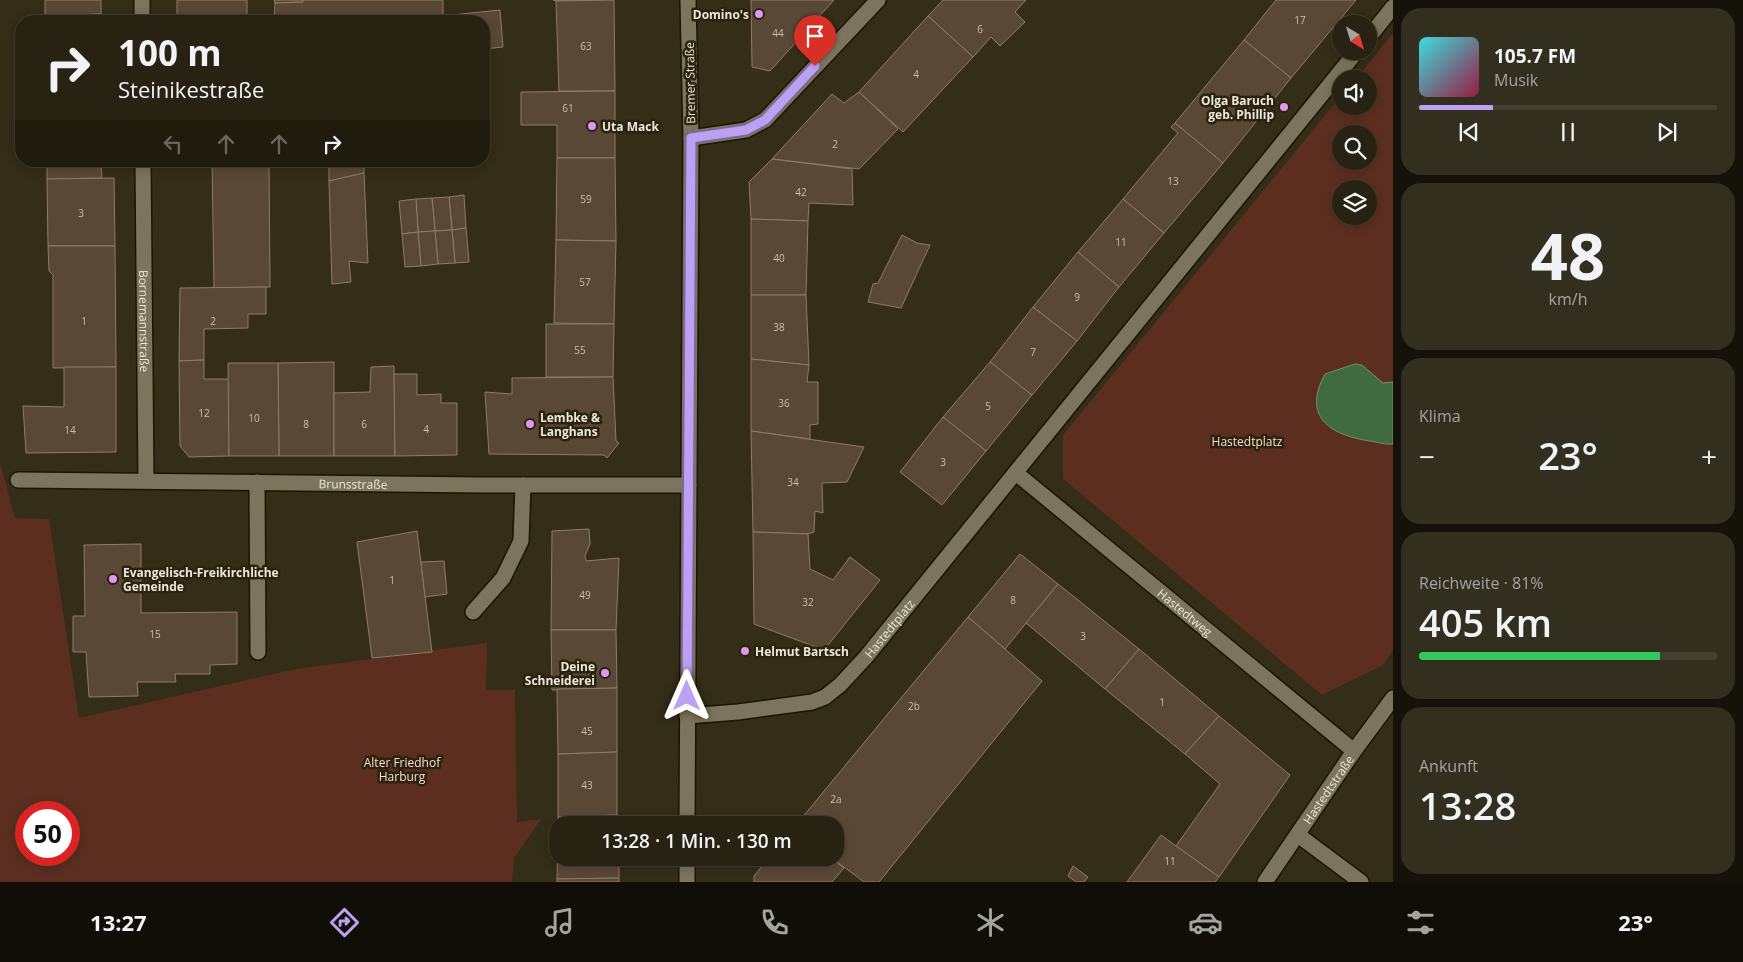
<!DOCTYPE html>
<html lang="de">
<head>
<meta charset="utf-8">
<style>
  :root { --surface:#272211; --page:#332f1f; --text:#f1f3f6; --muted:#a4a49f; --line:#433f31; --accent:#bca0f2 }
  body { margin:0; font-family:"Open Sans",sans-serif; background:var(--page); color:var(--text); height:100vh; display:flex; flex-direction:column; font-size:19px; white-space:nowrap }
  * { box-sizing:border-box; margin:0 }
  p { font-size:16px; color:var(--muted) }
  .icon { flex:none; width:28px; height:28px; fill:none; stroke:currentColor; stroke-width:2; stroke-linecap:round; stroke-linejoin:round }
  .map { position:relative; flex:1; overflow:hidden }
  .panel { display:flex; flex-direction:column; gap:8px; padding:8px; background:#151309; width:350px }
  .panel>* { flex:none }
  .hud { position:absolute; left:15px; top:15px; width:475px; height:152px; border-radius:20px; box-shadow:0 2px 12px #0003,0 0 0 1px var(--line); background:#272211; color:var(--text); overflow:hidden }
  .needle { width:32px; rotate:142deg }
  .buttons { position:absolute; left:1332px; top:15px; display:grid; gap:10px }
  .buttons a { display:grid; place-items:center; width:45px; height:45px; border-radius:50%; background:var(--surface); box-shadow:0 2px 12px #0003,0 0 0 1px var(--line); font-size:25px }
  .speed { position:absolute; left:15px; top:801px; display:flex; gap:10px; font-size:25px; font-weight:700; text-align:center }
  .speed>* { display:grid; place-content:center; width:65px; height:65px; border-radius:50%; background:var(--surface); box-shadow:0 2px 12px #0003,0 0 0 1px var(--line); line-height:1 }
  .speed .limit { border:8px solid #d22; background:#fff; color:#111 }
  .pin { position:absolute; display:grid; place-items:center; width:42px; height:42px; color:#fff; margin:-51px -21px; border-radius:50% 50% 50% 0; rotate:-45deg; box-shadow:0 0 5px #0007 }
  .pin .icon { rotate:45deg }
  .me { position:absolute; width:55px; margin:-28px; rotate:0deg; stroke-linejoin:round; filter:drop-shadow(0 0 4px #0008) }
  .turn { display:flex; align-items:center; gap:18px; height:105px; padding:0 20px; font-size:22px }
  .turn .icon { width:65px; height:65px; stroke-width:2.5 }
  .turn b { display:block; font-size:35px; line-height:42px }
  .lanes { display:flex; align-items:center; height:48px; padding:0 20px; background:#0003; justify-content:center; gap:25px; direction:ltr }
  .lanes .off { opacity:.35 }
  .big { font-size:38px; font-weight:600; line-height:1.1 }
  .panel .card { flex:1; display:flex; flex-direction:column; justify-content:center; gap:8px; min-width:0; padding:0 18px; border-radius:20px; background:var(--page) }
  .panel .dial { align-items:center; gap:0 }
  .dial b { font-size:65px; line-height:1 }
  .song { display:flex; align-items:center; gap:15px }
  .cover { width:60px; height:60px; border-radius:8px; background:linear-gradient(135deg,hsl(180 70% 55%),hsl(340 70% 35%)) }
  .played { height:5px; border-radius:2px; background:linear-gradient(90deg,var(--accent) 25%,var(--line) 25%) }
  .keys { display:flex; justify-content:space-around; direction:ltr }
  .heat { display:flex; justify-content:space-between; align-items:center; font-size:28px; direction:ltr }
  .charge { height:8px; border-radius:4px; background:linear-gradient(90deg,#34c759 81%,var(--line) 0) }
  .trip { position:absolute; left:549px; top:816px; width:295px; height:50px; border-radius:20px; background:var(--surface); box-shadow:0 2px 12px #0003,0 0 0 1px var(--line); font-weight:600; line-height:50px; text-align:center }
  .menu { display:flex; height:80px; justify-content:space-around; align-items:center; background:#100e07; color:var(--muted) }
  .menu .icon { width:35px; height:35px }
  .menu .selected { color:var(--accent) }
  .menu b { font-size:22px; color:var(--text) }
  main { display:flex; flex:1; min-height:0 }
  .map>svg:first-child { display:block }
</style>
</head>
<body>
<main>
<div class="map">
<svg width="1393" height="882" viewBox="0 0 1393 882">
  <rect width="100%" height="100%" fill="#342d17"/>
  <!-- green -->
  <g fill="#5c2e20" fill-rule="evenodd">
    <path d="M1393,33v617l-10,15 -61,30 -259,-216v-44l278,-339v10h28v-27h-13zM1341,134h28v27h-28zM1341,189h28v27h-28z"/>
    <path d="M0,463l15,55 34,1 30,199 217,-49 191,-26 -1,47h29l2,132 24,-3 -27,39 -2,24h-512zM26,812h43v43h-43z"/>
  </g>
  <!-- water -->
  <path fill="#406a3f" stroke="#74906e" d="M1355,364l7,1 21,18 10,-1v62c-7,1 -16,-2 -23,-3 -41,-6 -68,-25 -45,-67z"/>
  <!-- building -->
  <g fill="#5a4837" stroke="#8f7b69">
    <path d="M45,0h56v14l-56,2z"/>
    <rect x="177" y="0" width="70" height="21"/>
    <path d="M274,0h29v2l-28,1z"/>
    <path d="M303,0h140v16l-47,5h-122l1,-18 28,-1z"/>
    <path d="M553,0h61l-58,1z"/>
    <path d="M614,0l1,91h-56l-3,-90z"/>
    <path d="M751,0h83l-64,71 -18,-4z"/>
    <path d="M943,0h83l-11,12 10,10 -25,24 -9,-9 -18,20 -45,-41z"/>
    <path d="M1276,0h80l-65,78 -47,-38z"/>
    <path d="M500,10l3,37 -19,2v-28h-31l-1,-6z"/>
    <path d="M101,14v7h-56v-5z"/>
    <path d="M452,15l1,6h-57l47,-5z"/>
    <path d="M928,16l45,41 -70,75 -44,-40z"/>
    <path d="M1244,40l47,38 -68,85 -48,-40z"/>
    <path d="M615,91v67h-58v-33h-36v-33z"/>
    <path d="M859,92l39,37 -39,40 -87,-10 60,-65 12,9z"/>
    <path d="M1175,123l48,40 -59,70 -41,-34 55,-66 -7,-6z"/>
    <path d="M557,158h58l1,83 -60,-1z"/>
    <path d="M772,159l80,10 1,36 -44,-2 -1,18 -57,-2 -2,-37z"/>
    <path d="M47,161h54l1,17 -55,1z"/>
    <path d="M212,161h57l1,126 -56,1z"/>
    <path d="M329,161h35v12l-35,8z"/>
    <path d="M364,173l4,90 -19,-2 2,21 -19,2 -3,-103z"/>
    <path d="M114,178l1,68h-67l-1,-67z"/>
    <path d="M464,195l2,33 -14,2 -3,-33z"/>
    <path d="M449,197l3,33 -17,1 -3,-33z"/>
    <path d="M432,198l3,33 -17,1 -2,-33z"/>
    <path d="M416,199l2,33 -16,2 -3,-33z"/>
    <path d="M1123,199l41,34 -45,54 -41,-35z"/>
    <path d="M751,219l57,2 -2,74h-55z"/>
    <path d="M466,228l3,34 -14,1 -3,-33z"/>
    <path d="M452,230l3,33 -17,1 -3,-33z"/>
    <path d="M435,231l3,33 -17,2 -3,-34z"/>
    <path d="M418,232l3,34 -16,1 -3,-33z"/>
    <path d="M902,235l15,8 13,2 -29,63 -33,-6 5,-18 5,-1z"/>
    <path d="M556,240l60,1 -2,83 -60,-1z"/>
    <path d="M48,246h67l1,121 -63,1v-93l-4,-4z"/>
    <path d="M1078,252l41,35 -42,54 -44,-34z"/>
    <path d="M266,287v27h-18v14l-44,1v31l-25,1 1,-73z"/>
    <path d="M751,295h55l3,70 -58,-6z"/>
    <path d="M1033,307l44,34 -45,54 -42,-33z"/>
    <path d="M546,324h68l-1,53h-67z"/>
    <path d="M751,359l58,6 -2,17h11v42l-8,1v14l-59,-8z"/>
    <path d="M204,360v19h25v77l-40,1 -9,-11 -1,-85z"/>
    <path d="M334,362v94h-55l-1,-93z"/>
    <path d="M990,362l42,33 -46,56 -43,-34z"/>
    <path d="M228,363h50l1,93h-50z"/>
    <path d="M394,366l1,90h-61v-63l36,-1 1,-25z"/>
    <path d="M64,367h52v85l-90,1 -3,-47 41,1z"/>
    <path d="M394,374h23v21l24,-1v9h16v52l-62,1z"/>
    <path d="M613,377l3,64 3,2 -12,15 -3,-3 -115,-1 -4,-62 27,2v-16z"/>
    <path d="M943,417l43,34 -44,54 -42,-33z"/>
    <path d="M751,431l113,16 -17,35 -25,1 1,30 -8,-2 -1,21 -6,2 -55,-2z"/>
    <path d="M589,529l1,15 -5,12 1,5 33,-3 -3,72h-65l1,-99z"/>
    <path d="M417,531l15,121 -60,6 -15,-116z"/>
    <path d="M753,532l55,2 2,35 23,11 17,-23 30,23 -56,70 -70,-26z"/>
    <path d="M141,544v69l96,-1v52l-27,1v9h-35l1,8h-39l1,14 -49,1 -3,-45h-13v-36h12l-1,-71z"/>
    <path d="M1020,554l38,30 -53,65 -37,-32z"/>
    <path d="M444,561l3,33 -22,3 -4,-35z"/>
    <path d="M1058,584l81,65 -34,40 -79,-66z"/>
    <path d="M968,617l74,64 -163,201h-15l-32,-24h3v-33h-39z"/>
    <path d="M551,630h65l1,58 -65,2z"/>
    <path d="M1139,649l80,67 -34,38 -80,-65z"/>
    <path d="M617,688v64l-59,2 -1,-65z"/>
    <path d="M1219,716l71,59 -71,102 -43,-31 44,-62 -35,-30z"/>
    <path d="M617,752v63l-59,2v-63z"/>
    <path d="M617,815l1,10h-60v-8z"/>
    <path d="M1161,835l58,42 -4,5h-88z"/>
    <path d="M558,844v14h61v20l-62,1z"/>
    <path d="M769,858h62l13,10 -12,14h-78v-6z"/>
    <path d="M1073,866l15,11 -4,5h-8l-8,-6z"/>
    <path d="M619,878v4h-62v-3z"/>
  </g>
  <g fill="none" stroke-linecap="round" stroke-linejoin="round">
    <!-- service casing -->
    <g stroke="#1c1502" stroke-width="18">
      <g id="service">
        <path d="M257,482l1,170"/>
        <path d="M473,612l30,-34 18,-37 2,-56"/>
      </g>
    </g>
    <!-- minor casing -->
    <g stroke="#1c1502" stroke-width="18">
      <g id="minor">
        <path d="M142,0v21"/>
        <path d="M1369,37l24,-30"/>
        <path d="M691,138l55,-8 19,-10 113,-120"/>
        <path id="s1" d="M143,161l3,320"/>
        <path id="s2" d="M1016,473l338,278"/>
        <path id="s3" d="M18,480l464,5h207"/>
        <path id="s4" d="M687,716l51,-4 74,-10 13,-5 15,-12 26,-28 491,-606"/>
        <path d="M1298,835l63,47"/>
        <path id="s5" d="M1265,882l89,-131 39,-53"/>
      </g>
    </g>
    <!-- secondary casing -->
    <g stroke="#1c1502" stroke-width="18">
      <g id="secondary">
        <path d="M687,825l4,-687 -3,-138"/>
        <path d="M687,858v24"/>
      </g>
    </g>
    <!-- service -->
    <use href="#service" stroke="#7c745c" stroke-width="15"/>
    <!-- minor -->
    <use href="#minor" stroke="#7c745c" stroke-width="15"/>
    <!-- secondary -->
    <use href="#secondary" stroke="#7c745c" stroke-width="15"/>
  </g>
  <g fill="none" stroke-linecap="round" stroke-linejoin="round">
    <!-- route casing -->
    <g stroke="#7a689d" stroke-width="12">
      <path id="route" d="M687,696l4,-558 55,-8 19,-10 50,-54"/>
    </g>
    <!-- route -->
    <use href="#route" stroke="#bca0f2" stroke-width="9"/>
  </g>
  <!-- markers -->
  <g fill="#df98f1" stroke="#2a230e" stroke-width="2">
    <circle cx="759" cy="14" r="5"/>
    <circle cx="1284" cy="107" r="5"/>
    <circle cx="592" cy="126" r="5"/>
    <circle cx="530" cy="424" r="5"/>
    <circle cx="113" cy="579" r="5"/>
    <circle cx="745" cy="651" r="5"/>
    <circle cx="605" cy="673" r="5"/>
  </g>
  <g text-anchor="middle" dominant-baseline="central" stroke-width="5" stroke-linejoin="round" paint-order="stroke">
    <!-- number labels -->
    <g font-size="10" fill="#c8bfb1">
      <text x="1300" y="20">17</text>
      <text x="980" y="29">6</text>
      <text x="778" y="33">44</text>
      <text x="586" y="46">63</text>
      <text x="916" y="74">4</text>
      <text x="568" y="108">61</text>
      <text x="835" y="144">2</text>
      <text x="1173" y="181">13</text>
      <text x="801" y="192">42</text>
      <text x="586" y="199">59</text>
      <text x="81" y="213">3</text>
      <text x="1121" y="242">11</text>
      <text x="779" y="258">40</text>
      <text x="585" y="282">57</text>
      <text x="1077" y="297">9</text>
      <text x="84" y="321">1</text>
      <text x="213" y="321">2</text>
      <text x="779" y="327">38</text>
      <text x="580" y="350">55</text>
      <text x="1033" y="352">7</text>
      <text x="784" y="403">36</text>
      <text x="988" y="406">5</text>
      <text x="204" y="413">12</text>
      <text x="254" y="418">10</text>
      <text x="306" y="424">8</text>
      <text x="364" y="424">6</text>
      <text x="426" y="429">4</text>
      <text x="70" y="430">14</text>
      <text x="943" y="462">3</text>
      <text x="793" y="482">34</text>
      <text x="392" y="580">1</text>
      <text x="585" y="595">49</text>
      <text x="1013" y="600">8</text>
      <text x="808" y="602">32</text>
      <text x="155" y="634">15</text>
      <text x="1083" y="636">3</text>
      <text x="1162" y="702">1</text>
      <text x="914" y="706">2b</text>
      <text x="587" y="731">45</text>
      <text x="587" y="785">43</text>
      <text x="836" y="799">2a</text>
      <text x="1170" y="861">11</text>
    </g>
    <!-- poi labels -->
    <g font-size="12" font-weight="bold" fill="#ece7da" stroke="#2a230e" text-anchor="start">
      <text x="749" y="14" text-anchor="end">Domino's</text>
      <text x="1274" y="100" text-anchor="end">Olga Baruch<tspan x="1274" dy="14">geb. Phillip</tspan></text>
      <text x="602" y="126">Uta Mack</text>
      <text x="540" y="417">Lembke &amp;<tspan x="540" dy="14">Langhans</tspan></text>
      <text x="123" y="572">Evangelisch-Freikirchliche<tspan x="123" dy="14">Gemeinde</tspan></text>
      <text x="755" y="651">Helmut Bartsch</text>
      <text x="595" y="666" text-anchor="end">Deine<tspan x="595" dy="14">Schneiderei</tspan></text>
    </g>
    <!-- street labels -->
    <g font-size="12" fill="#ece7da" stroke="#2a230e">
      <text transform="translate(690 83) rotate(-91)">Bremer Straße</text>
      <text stroke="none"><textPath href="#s1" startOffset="160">Bornemannstraße</textPath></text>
      <text stroke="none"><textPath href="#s3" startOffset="335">Brunsstraße</textPath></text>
      <text stroke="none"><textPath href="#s2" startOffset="219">Hastedtweg</textPath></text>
      <text stroke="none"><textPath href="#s4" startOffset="234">Hastedtplatz</textPath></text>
      <text stroke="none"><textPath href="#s5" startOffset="112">Hastedtstraße</textPath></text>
    </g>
    <!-- park labels -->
    <g font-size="12" fill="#fed8cd" stroke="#2a230e">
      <text x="1247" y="441">Hastedtplatz</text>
      <text x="402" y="762">Alter Friedhof<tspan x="402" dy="14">Harburg</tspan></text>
    </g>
  </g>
</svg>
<div class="buttons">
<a><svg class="needle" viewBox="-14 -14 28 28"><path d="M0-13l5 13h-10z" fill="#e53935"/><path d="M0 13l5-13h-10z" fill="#a4a49f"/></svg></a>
<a><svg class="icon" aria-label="sound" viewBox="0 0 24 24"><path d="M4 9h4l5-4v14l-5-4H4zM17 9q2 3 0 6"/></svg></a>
<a><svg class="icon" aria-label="search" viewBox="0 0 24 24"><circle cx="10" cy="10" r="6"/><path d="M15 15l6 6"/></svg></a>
<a><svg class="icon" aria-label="layers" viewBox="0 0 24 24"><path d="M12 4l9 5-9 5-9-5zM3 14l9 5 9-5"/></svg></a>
</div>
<div class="speed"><div class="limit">50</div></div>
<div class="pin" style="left:815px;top:66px;background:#d93025"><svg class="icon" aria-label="arrive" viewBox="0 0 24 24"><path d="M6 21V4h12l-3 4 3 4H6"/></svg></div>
<svg class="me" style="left:687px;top:696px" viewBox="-20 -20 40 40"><path d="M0-17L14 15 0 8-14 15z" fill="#bca0f2" stroke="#fff" stroke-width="4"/></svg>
<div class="trip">13:28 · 1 Min. · 130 m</div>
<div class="hud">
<div class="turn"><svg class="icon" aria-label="right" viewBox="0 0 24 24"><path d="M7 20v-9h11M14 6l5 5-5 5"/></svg><div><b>100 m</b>Steinikestraße</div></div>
<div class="lanes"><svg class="icon off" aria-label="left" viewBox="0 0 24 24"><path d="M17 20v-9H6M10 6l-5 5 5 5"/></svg><svg class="icon off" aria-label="ahead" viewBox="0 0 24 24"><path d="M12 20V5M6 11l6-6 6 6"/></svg><svg class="icon off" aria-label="ahead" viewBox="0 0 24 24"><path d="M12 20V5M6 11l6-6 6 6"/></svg><svg class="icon" aria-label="right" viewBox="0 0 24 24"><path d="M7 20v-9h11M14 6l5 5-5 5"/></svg></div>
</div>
</div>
<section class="panel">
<div class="card">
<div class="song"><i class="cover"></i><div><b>105.7 FM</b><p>Musik</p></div></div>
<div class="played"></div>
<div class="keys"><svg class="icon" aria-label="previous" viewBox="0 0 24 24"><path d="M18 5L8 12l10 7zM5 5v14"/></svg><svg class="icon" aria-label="pause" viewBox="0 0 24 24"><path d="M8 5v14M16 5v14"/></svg><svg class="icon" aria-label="next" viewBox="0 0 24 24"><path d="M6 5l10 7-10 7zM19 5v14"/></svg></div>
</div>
<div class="card dial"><b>48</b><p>km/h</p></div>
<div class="card"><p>Klima</p>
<div class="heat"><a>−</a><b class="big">23°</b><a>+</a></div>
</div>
<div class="card"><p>Reichweite · 81%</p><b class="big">405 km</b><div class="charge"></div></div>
<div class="card"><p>Ankunft</p><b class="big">13:28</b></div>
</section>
</main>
<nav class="menu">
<b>13:27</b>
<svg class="icon selected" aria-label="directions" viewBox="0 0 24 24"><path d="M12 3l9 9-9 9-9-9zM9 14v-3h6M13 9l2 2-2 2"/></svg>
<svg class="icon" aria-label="music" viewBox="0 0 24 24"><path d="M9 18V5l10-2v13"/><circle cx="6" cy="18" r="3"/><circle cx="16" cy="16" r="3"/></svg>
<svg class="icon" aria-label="phone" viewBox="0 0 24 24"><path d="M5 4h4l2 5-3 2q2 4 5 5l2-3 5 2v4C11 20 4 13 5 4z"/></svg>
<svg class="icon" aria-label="climate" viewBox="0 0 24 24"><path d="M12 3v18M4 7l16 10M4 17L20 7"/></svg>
<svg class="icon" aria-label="car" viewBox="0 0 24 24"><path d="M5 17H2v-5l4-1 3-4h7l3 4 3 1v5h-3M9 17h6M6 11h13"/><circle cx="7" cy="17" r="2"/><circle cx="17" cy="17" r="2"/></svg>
<svg class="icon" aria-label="filters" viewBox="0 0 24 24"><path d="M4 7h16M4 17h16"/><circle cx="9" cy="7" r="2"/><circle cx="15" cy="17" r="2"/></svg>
<b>23°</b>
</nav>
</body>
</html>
